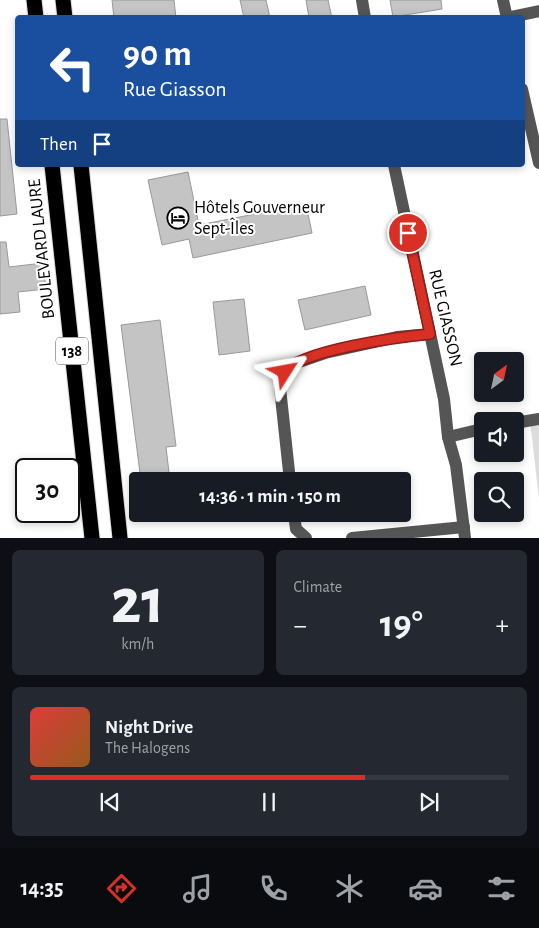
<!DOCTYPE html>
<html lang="en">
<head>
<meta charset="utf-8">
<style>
  :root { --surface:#171b24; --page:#242831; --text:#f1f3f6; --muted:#9ea1a6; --line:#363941; --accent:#d93025 }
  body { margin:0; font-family:"Alegreya Sans",sans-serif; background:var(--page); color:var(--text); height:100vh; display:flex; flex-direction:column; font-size:19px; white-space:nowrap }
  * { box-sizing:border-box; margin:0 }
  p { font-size:16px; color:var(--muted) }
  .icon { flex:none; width:28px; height:28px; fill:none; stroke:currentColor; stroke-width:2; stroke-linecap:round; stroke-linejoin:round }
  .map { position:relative; height:538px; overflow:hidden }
  .drawer { display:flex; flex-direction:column; gap:12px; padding:12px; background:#0d0f14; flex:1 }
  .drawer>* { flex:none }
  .top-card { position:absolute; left:15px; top:15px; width:510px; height:152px; border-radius:5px; box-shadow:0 2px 8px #0003; background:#1a4fa0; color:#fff; overflow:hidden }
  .needle { width:32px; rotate:33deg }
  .controls { position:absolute; left:474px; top:352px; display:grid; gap:10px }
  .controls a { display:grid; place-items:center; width:50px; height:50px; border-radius:5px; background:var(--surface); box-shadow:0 2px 8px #0003; font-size:25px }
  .speed { position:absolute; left:15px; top:458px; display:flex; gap:10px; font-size:25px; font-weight:700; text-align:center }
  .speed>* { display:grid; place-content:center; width:65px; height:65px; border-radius:50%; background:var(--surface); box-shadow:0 2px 8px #0003; line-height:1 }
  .speed .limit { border:2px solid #111; border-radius:8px; background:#fff; color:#111 }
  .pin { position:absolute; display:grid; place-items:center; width:42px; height:42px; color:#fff; margin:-21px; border:2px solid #fff; border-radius:50%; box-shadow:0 1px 5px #0007 }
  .me { position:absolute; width:55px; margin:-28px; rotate:56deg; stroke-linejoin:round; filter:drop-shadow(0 0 4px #0008) }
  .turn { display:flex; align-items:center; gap:18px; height:105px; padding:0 25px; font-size:22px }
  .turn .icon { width:65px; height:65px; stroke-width:2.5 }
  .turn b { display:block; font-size:35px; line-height:42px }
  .then { display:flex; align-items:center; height:48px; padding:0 25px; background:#0003; gap:10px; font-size:19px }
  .big { font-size:38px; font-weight:700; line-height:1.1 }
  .drawer .tile { flex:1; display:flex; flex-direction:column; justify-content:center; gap:8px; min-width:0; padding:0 18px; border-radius:8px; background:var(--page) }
  .drawer .dial { align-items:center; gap:0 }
  .dial b { font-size:65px; line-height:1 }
  .song { display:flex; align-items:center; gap:15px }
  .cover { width:60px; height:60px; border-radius:8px; background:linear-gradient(135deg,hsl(0 70% 55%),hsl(30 70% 35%)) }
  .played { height:5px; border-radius:2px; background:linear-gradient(90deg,var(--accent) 70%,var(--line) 70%) }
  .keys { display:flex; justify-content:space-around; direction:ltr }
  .heat { display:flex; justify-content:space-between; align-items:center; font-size:28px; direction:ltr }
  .drawer .tiles { flex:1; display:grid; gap:12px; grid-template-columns:1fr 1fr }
  .tile:last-child { grid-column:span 2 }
  .trip { position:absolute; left:129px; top:472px; width:282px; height:50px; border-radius:5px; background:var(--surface); box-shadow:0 2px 8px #0003; font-weight:700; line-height:50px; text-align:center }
  .dock { display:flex; height:80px; justify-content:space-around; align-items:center; background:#090b0e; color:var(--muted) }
  .dock .icon { width:35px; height:35px }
  .dock .on { color:var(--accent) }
  .dock b { font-size:22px; color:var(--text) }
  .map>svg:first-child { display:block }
</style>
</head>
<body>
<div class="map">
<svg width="539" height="538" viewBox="0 0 539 538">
  <rect width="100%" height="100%" fill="#fff"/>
  <!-- green -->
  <path fill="#dcdcdc" d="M539,419v80l-9,-78z"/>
  <!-- building -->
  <g fill="#c4c4c4" stroke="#999">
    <path d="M112,0h62l2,18h-62z"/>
    <path d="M240,0h26l4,18h-26z"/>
    <path d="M306,0h22l4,18h-23z"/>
    <path d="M390,0h51l1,9 -49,8z"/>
    <path d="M0,119h7l10,95 -17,2z"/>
    <path d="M188,172l11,53 107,-21 6,29 -119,25 -4,-19 -27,6 -14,-65z"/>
    <path d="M0,242h6l3,25 34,-4 3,26 -28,3 2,20 -20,2z"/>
    <path d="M365,286l6,29 -66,15 -7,-30z"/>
    <path d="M244,299l6,52 -31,4 -6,-53z"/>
    <path d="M160,320l16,126 -10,1 4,34h-29l-20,-156z"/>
  </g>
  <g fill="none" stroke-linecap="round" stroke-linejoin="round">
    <!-- highway casing -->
    <g stroke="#dbdbdb" stroke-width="17">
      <g id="highway">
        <path d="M34,0l2,18"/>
        <path d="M63,0l2,18"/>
        <path d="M52,165l40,373"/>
        <path d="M81,165l39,373"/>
      </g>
    </g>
    <!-- minor -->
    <g stroke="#555" stroke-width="12">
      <path d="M362,0l3,18"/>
      <path d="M503,0l4,18"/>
      <path d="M506,18l33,-7"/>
      <path d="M522,89l17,74"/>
      <path d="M394,165l50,234 4,38 8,28 9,73"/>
      <path d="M515,423l24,-4"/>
      <path d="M448,437l34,-8"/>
      <path d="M290,481l-10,-93 5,-16 5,-7 35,-12 72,-16 33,-3"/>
      <path d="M294,514l2,15 10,9"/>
      <path d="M352,538l112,-11"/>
    </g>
    <!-- highway -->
    <use href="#highway" stroke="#000" stroke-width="15"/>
  </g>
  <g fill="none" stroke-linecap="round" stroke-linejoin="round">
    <!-- route casing -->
    <g stroke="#8d1f18" stroke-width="12">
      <path id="route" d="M285,372c15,-22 115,-35 145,-38l-22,-101"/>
    </g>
    <!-- route -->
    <use href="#route" stroke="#d93025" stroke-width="9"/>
  </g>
  <!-- icons -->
  <defs>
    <g id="hotel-ring" transform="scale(1.125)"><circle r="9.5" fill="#fff" stroke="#000" stroke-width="1.5"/><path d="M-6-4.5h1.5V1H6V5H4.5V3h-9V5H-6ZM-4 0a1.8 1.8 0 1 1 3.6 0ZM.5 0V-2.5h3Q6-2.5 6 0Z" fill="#000"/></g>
  </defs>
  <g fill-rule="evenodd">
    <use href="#hotel-ring" x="178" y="218"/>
  </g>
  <g text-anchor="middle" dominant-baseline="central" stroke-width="4" stroke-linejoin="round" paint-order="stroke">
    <!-- shield labels -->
    <rect fill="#fff" stroke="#4c4c4c" stroke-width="1" x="56" y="337.5" width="32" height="27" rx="4"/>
    <g font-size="16" font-weight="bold" fill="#000">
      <text x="72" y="351">138</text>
    </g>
    <!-- poi labels -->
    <g font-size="18" fill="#000" stroke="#fff" text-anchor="start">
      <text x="194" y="208">Hôtels Gouverneur<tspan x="194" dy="21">Sept-Îles</tspan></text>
    </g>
    <!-- street labels -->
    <g font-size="18" fill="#000" stroke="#fff">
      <text transform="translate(42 249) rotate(-96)">BOULEVARD LAURE</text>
      <text transform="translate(445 318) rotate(77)">RUE GIASSON</text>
    </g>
  </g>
</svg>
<div class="controls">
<a><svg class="needle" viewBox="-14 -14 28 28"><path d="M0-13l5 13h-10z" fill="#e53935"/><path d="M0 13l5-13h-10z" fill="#9ea1a6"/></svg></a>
<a><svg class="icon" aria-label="sound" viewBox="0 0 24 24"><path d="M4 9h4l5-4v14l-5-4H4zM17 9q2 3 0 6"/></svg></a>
<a><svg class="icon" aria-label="search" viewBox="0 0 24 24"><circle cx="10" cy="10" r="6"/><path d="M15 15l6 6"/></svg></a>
</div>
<div class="speed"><div class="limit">30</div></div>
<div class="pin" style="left:408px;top:233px;background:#d93025"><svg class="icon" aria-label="arrive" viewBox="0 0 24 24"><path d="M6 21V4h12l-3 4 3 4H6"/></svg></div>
<svg class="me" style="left:285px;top:372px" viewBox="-20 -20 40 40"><path d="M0-17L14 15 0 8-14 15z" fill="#d93025" stroke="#fff" stroke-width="4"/></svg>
<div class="trip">14:36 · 1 min · 150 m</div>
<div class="top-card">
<div class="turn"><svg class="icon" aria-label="left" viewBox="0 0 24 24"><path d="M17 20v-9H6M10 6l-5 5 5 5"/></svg><div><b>90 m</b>Rue Giasson</div></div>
<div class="then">Then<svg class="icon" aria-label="arrive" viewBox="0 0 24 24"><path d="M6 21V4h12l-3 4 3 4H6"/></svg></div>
</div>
</div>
<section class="drawer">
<div class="tiles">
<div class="tile dial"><b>21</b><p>km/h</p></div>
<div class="tile"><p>Climate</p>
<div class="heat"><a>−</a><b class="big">19°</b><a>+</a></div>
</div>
<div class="tile">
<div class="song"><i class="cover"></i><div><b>Night Drive</b><p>The Halogens</p></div></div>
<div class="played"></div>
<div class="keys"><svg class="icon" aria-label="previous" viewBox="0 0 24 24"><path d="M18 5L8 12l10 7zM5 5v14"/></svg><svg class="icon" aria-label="pause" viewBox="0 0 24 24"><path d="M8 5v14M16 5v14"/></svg><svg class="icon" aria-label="next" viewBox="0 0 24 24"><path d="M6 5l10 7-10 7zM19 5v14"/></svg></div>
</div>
</div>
</section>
<nav class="dock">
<b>14:35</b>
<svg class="icon on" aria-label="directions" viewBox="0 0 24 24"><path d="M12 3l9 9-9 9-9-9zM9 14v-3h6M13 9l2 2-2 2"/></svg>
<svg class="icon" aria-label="music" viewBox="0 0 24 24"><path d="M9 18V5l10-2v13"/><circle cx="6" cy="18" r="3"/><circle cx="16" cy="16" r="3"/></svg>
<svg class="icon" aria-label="phone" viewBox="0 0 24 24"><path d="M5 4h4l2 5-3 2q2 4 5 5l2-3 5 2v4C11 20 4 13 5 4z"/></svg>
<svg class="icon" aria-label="climate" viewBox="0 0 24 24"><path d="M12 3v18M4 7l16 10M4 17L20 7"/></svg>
<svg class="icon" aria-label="car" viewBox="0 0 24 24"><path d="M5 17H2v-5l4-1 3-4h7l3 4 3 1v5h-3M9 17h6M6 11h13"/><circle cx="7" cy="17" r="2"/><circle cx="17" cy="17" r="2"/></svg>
<svg class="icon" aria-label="filters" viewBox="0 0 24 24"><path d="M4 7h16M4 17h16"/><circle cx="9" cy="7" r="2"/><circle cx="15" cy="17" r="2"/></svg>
</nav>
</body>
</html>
